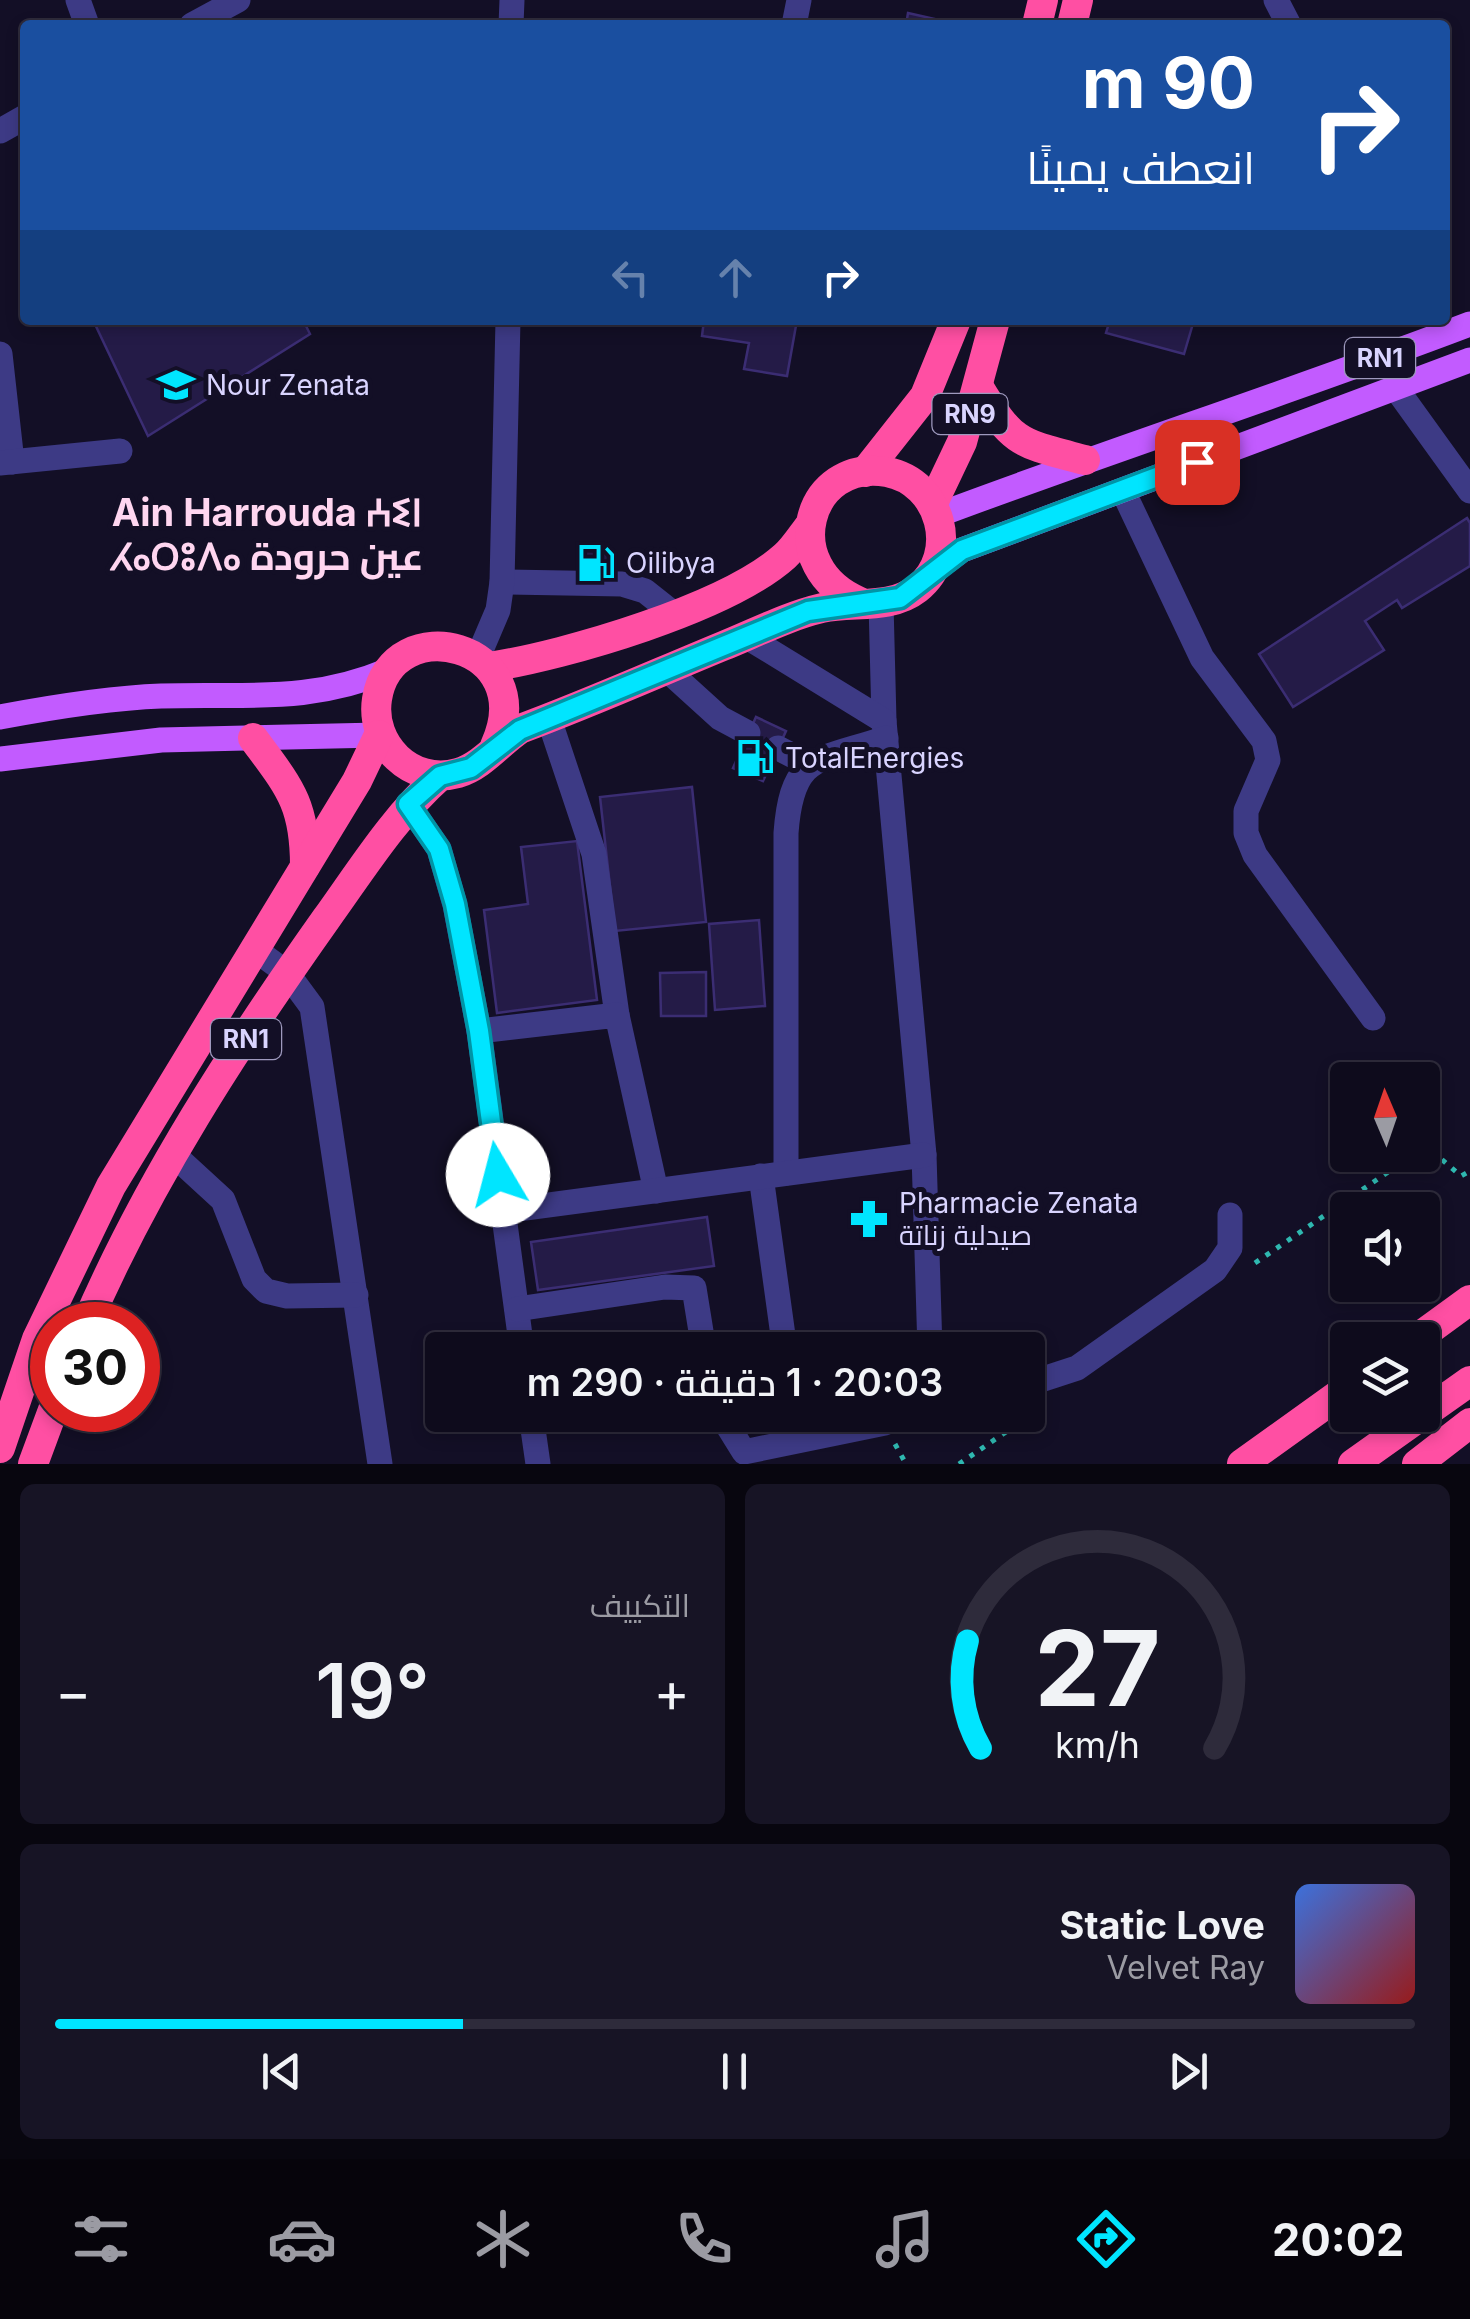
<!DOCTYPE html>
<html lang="ar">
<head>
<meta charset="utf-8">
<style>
  :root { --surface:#0e0b1c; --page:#171425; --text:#f1f3f6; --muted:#9b9ba3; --line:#2e2b3b; --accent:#00e5ff }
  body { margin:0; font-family:Inter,Cairo,"Noto Sans Tifinagh",sans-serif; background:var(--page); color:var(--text); direction:rtl; height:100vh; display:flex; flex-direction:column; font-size:38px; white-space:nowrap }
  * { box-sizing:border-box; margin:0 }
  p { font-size:32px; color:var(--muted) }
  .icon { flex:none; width:55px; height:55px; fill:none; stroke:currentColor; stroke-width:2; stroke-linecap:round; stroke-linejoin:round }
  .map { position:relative; height:1464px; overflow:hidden; direction:ltr }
  .side { display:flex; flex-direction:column; gap:20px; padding:20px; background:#08060f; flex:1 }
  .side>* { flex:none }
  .banner { position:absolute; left:20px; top:20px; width:1430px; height:305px; border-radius:10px; box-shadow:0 5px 15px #0003,0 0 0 2px var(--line); direction:rtl; background:#1a4fa0; color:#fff; overflow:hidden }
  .needle { width:65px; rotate:358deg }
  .buttons { position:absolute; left:1330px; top:1062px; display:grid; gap:20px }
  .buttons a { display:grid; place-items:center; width:110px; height:110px; border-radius:10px; background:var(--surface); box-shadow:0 5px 15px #0003,0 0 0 2px var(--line); font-size:50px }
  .speed { position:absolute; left:30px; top:1302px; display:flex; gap:20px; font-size:50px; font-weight:700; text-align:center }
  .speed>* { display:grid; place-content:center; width:130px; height:130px; border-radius:50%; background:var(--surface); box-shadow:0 5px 15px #0003,0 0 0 2px var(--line); line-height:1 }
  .speed .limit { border:15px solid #d22; background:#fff; color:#111 }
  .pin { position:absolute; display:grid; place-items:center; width:85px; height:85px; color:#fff; margin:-42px; border-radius:20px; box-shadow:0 5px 15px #0006 }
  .me { position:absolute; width:110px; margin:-55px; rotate:352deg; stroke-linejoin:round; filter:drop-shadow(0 0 8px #0008) }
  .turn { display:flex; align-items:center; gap:35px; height:210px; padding:0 30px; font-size:45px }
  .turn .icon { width:130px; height:130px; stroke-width:2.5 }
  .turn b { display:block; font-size:70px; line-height:85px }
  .lanes { display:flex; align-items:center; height:95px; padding:0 30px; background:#0003; justify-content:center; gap:50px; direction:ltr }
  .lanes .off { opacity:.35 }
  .big { font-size:75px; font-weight:600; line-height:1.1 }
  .side .tile { flex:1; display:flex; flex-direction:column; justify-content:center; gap:15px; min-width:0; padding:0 35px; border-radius:15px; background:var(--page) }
  .side .dial { align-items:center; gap:0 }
  .dial svg { height:260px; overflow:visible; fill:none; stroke:var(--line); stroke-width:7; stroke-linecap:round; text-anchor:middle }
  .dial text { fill:var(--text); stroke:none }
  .song { display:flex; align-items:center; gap:30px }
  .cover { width:120px; height:120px; border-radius:15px; background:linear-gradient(135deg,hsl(220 70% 55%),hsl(0 70% 35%)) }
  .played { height:10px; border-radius:5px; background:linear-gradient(90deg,var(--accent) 30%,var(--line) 30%) }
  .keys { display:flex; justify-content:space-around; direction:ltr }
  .heat { display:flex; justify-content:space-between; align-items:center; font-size:55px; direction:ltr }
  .side .tiles { flex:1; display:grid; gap:20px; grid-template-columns:1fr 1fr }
  .tile:last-child { grid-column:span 2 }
  .trip { position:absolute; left:425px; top:1332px; width:620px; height:100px; border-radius:10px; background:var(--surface); box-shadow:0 5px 15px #0003,0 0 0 2px var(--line); font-weight:600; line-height:100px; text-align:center; direction:rtl }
  .tab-bar { display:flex; height:160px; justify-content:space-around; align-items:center; background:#06040b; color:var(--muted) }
  .tab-bar .icon { width:70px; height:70px }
  .tab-bar .on { color:var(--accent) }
  .tab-bar b { font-size:45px; color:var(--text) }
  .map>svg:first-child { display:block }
</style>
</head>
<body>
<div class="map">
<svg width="1470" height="1464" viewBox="0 0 1470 1464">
  <rect width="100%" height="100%" fill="#130f26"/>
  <!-- building -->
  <g fill="#241b47" stroke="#3b2d73" stroke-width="2.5">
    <path d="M908,13l53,12h-55z"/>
    <path d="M93,320h210l7,14 -162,102z"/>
    <path d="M704,320h93l-10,56 -43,-7 5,-26 -47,-7z"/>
    <path d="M1110,320h84l-10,34 -78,-21z"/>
    <path d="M1467,518l3,5v43l-68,42 -5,-8 -32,21 19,29 -91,57 -34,-53z"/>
    <path d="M611,549l2,29 -31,3 -2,-29z"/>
    <path d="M756,717l30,14 -23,50 -30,-13z"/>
    <path d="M692,787l14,135 -91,9 -15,-134z"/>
    <path d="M577,841l20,159 -100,13 -13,-103 44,-6 -7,-57z"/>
    <path d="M759,920l6,86 -50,4 -6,-86z"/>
    <path d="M706,972v44h-45l-1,-43z"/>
    <path d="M707,1217l7,49 -176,24 -7,-48z"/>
  </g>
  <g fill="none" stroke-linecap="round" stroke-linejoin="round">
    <!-- path -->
    <g stroke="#2fb8b0" stroke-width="5" stroke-dasharray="5 8" stroke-linecap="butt">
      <path d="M1422,1149l4,-3 35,30 9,-5"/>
      <path d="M1255,1263l158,-108"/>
      <path d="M895,1444l11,20"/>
      <path d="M959,1464l76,-52"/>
    </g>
    <!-- minor -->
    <g stroke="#3d3a85" stroke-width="25">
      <path d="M78,0l9,25"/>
      <path d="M1276,0l13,25"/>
      <path d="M192,25l46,-25"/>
      <path d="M511,25l1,-25"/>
      <path d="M794,25l5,-25"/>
      <path d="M0,131l25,-14"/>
      <path d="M0,354l12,108"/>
      <path d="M1395,387l75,104"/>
      <path d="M0,463l120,-12"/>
      <path d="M1123,491l79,167 62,83 4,19 -22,51v22l9,22 118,163"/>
      <path d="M502,582l120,2 23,7 29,23"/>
      <path d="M881,603l3,118 40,434 6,195"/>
      <path d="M747,637l137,84"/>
      <path d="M478,657l20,-47 4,-28 6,-262"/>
      <path d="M666,669l54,49 28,15"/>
      <path d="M549,719l45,135 23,161"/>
      <path d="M778,748l31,16"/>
      <path d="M408,804l31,45 16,56 24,126 43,319"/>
      <path d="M253,948l34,25 25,34 68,457"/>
      <path d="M479,1031l138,-16 39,176"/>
      <path d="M174,1155l49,45 31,79 12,12 21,5 69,-1"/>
      <path d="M786,1173v-340c6,-81 33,-72 100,-95"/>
      <path d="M761,1176l24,174"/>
      <path d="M503,1211l421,-56"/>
      <path d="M517,1309l148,-22 29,1 10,62"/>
      <path d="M1028,1384l49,-16 138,-98 15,-22v-33"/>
      <path d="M531,1415l7,49"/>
      <path d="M721,1415l23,37 141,-29 8,-8"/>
    </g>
    <!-- major -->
    <g stroke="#c25bff" stroke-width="25">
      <path d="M938,515c176,-66 356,-124 532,-191"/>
      <path d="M931,573l31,-23 508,-190"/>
      <path d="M0,717c53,-10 107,-19 161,-21 85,-3 147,8 228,-26"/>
      <path d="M0,759l161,-19 218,-5"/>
    </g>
    <!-- highway -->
    <g stroke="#ff4fa3" stroke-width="30">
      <path d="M1037,25l6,-25"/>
      <path d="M1072,25l6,-25"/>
      <path d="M978,386c35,59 42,57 107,74"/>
      <path d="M865,472l60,-76 31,-76"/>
      <path d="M933,503l29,-61 33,-122"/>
      <path d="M489,667c78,-12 238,-59 296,-111 10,-9 17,-21 25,-31"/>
      <path d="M253,738c36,49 52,65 52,128"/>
      <path d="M495,746c47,-103 -104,-138 -118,-47 -7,45 34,87 81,74 24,-7 41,-30 62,-44 68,-25 135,-55 203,-83 32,-13 65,-30 99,-38 31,-7 68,2 95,-19 44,-35 24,-107 -30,-117 -80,-14 -111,95 -27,130"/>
      <path d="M86,1325c62,-144 150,-279 240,-406 36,-50 68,-102 114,-143"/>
      <path d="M1415,1340l55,-40"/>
      <path d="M1422,1415l48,-34"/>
      <path d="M0,1448l37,-109 74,-153 246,-405 22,-46"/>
      <path d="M33,1464l20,-54"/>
      <path d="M1242,1464l106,-76"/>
      <path d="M1353,1464l69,-49"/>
      <path d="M1417,1464l53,-41"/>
    </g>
  </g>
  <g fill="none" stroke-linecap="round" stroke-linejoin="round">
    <!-- route casing -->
    <g stroke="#0095a6" stroke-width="25">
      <path id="route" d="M498,1175l-19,-144 -24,-127 -16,-55 -31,-45 32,-28 31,-8 49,-38 288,-119 92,-13 62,-48 235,-88"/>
    </g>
    <!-- route -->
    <use href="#route" stroke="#00e5ff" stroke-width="18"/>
  </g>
  <!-- icons -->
  <defs>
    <g id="school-bare" transform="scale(3)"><path d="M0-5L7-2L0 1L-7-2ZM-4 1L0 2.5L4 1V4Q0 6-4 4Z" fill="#00e5ff" stroke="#130f26" stroke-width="2.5" paint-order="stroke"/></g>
    <g id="fuel-bare" transform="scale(3)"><path d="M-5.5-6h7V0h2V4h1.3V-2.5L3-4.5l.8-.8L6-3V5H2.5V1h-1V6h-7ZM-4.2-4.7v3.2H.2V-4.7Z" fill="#00e5ff" stroke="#130f26" stroke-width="2.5" paint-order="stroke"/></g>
    <g id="pharmacy-bare" transform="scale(3)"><path d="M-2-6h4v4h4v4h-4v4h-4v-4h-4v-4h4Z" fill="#00e5ff" stroke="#130f26" stroke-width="2.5" paint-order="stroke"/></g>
  </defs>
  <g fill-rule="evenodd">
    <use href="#school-bare" x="176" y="385"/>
    <use href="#fuel-bare" x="596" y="563"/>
    <use href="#fuel-bare" x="755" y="758"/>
    <use href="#pharmacy-bare" x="869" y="1219"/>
  </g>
  <g text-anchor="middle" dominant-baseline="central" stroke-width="10" stroke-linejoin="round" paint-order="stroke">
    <!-- shield labels -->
    <g fill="#130f26" stroke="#9e99be" stroke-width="2.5">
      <rect x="1345" y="338" width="70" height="40" rx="8"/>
      <rect x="932.5" y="394" width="75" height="40" rx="8"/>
      <rect x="211" y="1019" width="70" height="40" rx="8"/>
    </g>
    <g font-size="25" font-weight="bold" fill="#d9d4ff">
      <text x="1380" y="358">RN1</text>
      <text x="970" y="414">RN9</text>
      <text x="246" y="1039">RN1</text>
    </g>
    <!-- poi labels -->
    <g font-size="28" fill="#d9d4ff" stroke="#130f26" text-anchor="start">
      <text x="206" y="385">Nour Zenata</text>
      <text x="626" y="563">Oilibya</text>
      <text x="785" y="758">TotalEnergies</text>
      <text x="899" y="1203">Pharmacie Zenata<tspan x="899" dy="32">صيدلية زناتة</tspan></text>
    </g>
    <!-- district labels -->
    <g font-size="38" font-weight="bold" fill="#ffd6f0" stroke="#130f26">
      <text x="267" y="512">Ain Harrouda ⵄⵉⵏ<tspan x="267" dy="44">ⵃⴰⵔⵓⴷⴰ عين حرودة</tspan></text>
    </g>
  </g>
</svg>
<div class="buttons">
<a><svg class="needle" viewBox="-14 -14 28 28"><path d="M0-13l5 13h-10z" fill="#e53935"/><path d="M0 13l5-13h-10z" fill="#9b9ba3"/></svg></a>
<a><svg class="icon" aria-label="sound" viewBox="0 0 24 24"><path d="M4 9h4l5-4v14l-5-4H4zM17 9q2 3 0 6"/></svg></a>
<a><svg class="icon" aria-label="layers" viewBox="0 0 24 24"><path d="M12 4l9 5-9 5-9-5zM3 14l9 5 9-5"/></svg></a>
</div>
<div class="speed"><div class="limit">30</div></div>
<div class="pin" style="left:1197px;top:462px;background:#d93025"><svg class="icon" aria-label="arrive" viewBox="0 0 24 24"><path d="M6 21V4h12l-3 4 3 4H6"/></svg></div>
<svg class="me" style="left:498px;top:1175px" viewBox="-20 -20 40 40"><circle r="19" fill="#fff"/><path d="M0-13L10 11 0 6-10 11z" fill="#00e5ff"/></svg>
<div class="trip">20:03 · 1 دقيقة · 290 m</div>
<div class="banner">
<div class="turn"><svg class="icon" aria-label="right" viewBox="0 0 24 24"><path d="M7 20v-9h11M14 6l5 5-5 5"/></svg><div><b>90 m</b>انعطف يمينًا</div></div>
<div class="lanes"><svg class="icon off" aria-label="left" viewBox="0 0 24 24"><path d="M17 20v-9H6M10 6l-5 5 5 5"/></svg><svg class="icon off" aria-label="ahead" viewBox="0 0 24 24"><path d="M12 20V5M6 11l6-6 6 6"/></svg><svg class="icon" aria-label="right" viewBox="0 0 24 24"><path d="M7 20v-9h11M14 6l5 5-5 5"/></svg></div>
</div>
</div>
<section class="side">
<div class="tiles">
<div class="tile dial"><svg viewBox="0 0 100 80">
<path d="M14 69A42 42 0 1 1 86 69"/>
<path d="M14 69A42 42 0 0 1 10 36" stroke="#00e5ff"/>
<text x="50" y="56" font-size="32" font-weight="700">27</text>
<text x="50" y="72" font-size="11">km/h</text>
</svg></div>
<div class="tile"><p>التكييف</p>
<div class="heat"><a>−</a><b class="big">19°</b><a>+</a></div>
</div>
<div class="tile">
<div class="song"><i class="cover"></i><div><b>Static Love</b><p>Velvet Ray</p></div></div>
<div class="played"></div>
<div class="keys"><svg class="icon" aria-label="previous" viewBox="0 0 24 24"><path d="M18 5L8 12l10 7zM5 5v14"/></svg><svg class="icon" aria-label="pause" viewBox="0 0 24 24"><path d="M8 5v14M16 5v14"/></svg><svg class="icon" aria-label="next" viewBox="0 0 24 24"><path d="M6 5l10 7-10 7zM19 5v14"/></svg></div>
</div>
</div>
</section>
<nav class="tab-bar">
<b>20:02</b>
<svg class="icon on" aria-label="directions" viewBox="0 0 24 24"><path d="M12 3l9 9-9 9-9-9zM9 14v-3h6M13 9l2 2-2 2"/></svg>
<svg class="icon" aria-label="music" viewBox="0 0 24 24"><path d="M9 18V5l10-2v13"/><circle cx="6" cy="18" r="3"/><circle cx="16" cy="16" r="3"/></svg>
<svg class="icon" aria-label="phone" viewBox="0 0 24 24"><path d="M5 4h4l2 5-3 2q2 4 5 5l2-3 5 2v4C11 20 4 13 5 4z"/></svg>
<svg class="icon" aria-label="climate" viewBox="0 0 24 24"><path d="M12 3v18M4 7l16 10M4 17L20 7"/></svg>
<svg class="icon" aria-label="car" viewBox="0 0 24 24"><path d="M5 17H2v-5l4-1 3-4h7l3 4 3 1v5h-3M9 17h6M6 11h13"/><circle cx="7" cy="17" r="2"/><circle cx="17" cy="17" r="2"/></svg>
<svg class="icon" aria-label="filters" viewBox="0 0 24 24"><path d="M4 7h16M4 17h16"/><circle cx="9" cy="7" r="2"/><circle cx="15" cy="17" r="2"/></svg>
</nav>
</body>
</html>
